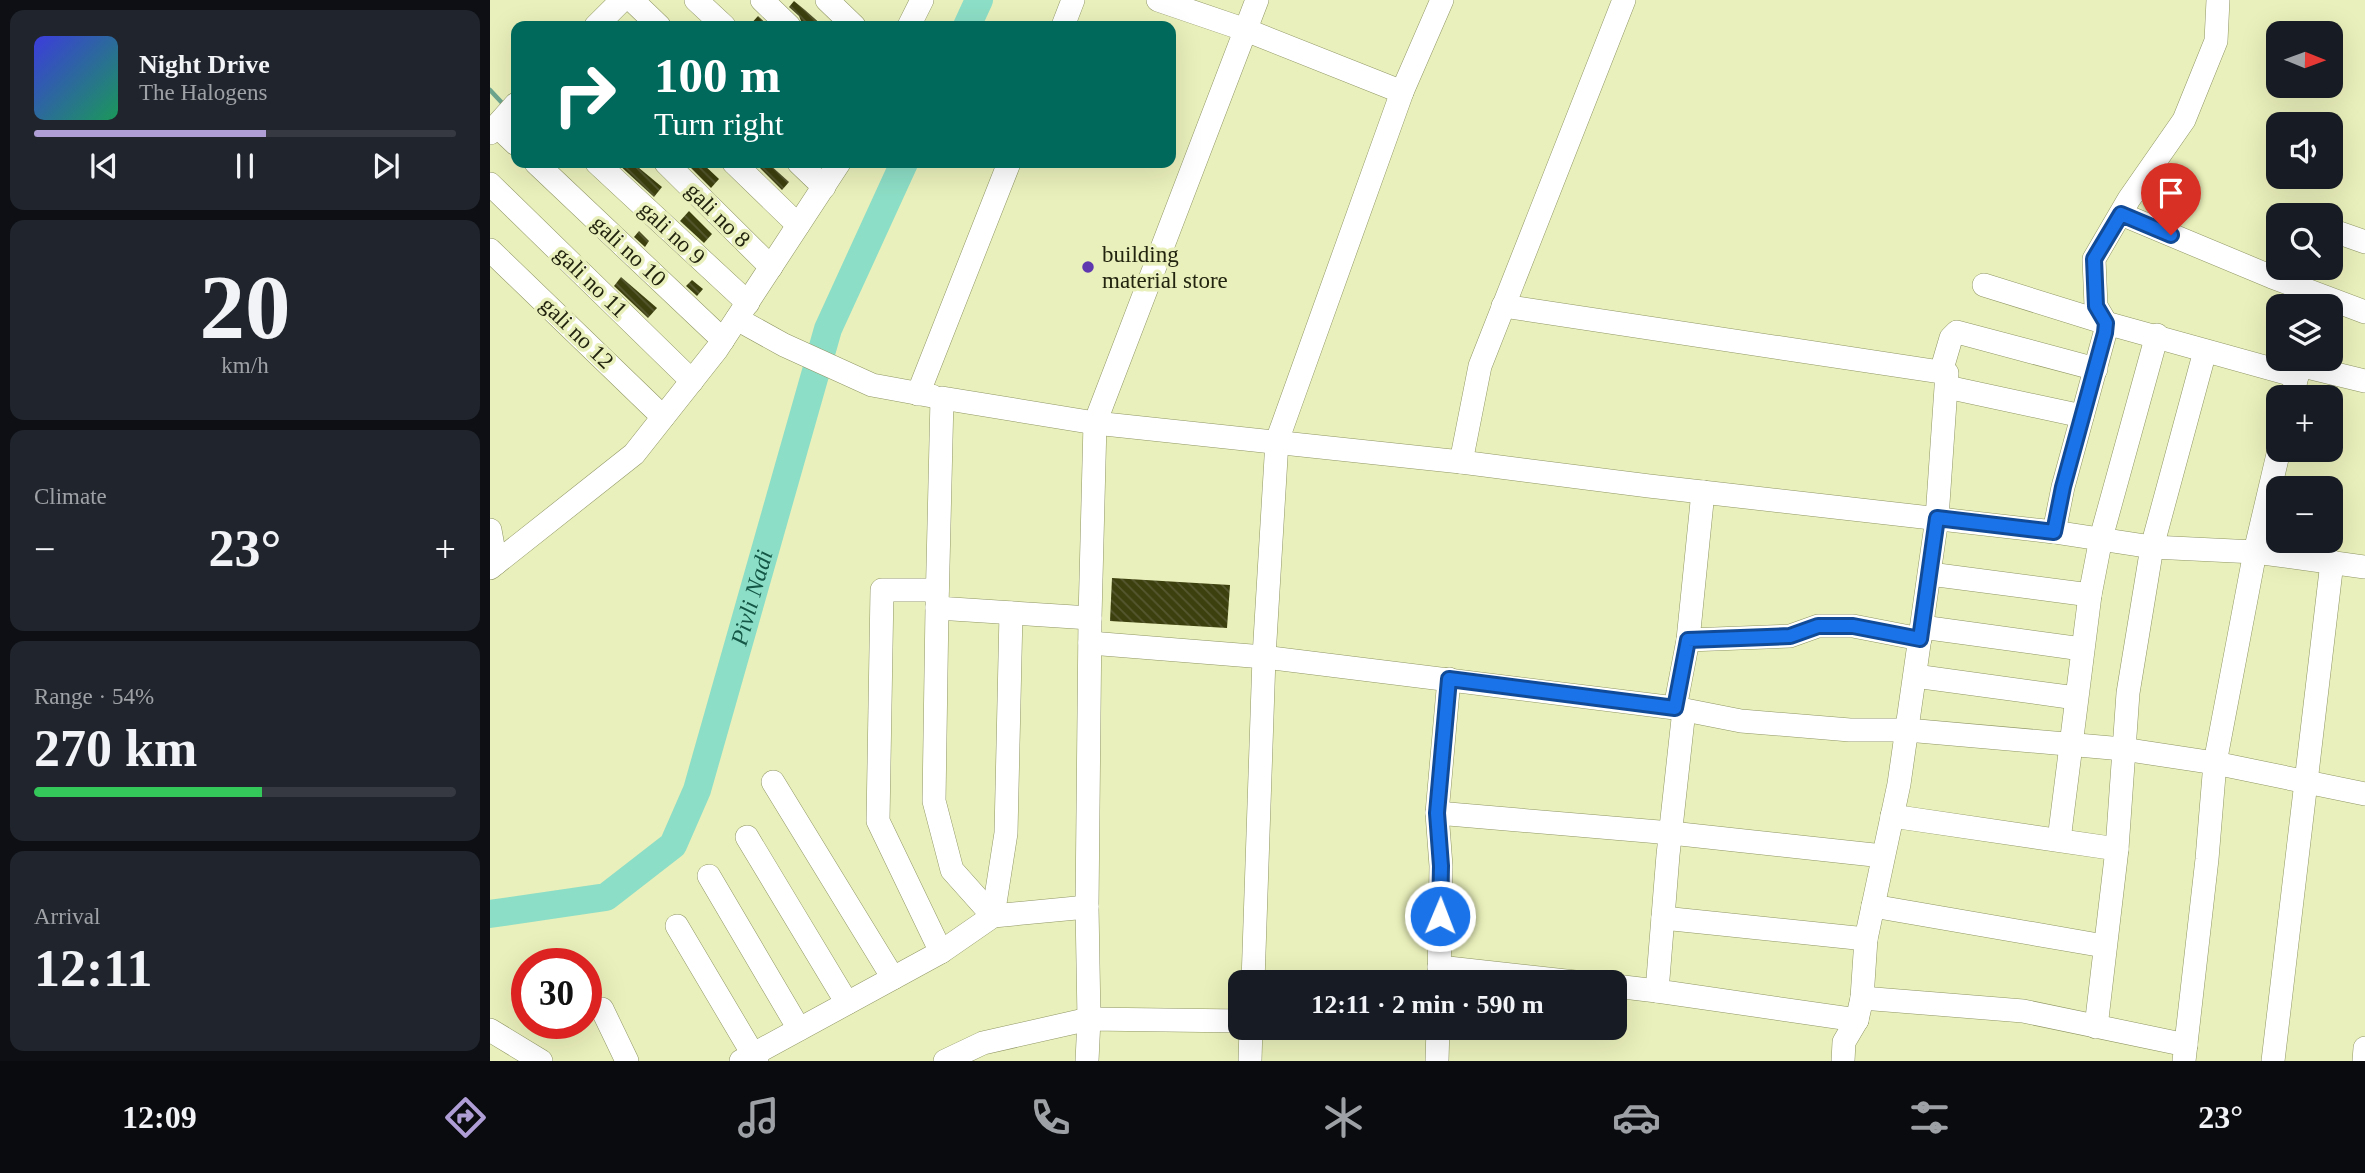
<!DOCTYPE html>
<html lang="en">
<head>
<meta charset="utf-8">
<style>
  :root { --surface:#171b24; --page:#20242c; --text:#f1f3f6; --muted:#9ea1a6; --line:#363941; --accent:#af9ed6 }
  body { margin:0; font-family:"Times New Roman",serif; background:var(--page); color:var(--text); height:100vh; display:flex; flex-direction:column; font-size:26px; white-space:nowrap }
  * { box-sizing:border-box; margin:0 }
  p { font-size:23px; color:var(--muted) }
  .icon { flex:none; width:38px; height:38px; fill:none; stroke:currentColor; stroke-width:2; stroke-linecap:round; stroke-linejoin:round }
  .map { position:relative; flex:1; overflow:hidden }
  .sheet { display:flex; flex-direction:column; gap:10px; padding:10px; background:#0d0f14; width:490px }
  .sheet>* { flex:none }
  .guide { position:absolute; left:21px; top:21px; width:665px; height:147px; border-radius:14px; box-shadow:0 7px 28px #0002; background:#00695c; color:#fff; overflow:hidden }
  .needle { width:46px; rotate:91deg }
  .tools { position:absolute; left:1776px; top:21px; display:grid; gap:14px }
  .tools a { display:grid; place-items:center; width:77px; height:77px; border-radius:14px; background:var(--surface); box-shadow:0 7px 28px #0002; font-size:35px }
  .speed { position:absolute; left:21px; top:948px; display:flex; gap:14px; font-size:35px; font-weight:700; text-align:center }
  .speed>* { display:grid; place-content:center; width:91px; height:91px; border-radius:50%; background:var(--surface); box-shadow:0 7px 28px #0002; line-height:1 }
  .speed .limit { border:10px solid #d22; background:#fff; color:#111 }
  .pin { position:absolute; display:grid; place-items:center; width:60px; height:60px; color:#fff; margin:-72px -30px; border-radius:50% 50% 50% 0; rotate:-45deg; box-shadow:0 0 7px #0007 }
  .pin .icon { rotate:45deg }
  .me { position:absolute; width:77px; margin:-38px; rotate:1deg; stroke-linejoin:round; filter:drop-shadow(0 0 5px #0008) }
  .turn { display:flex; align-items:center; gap:24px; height:147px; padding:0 28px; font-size:32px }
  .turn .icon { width:91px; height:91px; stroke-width:2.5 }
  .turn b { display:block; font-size:49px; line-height:60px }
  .big { font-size:52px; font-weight:800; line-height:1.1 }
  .sheet .widget { flex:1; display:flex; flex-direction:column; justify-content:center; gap:10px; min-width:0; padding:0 24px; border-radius:14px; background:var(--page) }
  .sheet .dial { align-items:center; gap:0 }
  .dial b { font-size:91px; line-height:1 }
  .song { display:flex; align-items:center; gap:21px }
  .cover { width:84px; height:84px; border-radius:10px; background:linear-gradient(135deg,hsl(240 70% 55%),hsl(150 70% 35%)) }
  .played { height:7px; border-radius:4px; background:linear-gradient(90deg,var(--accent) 55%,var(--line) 55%) }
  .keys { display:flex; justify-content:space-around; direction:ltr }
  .heat { display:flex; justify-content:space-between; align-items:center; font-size:38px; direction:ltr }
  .charge { height:10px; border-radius:5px; background:linear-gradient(90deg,#34c759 54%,var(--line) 0) }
  .trip { position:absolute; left:738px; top:970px; width:399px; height:70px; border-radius:14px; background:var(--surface); box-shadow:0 7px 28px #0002; font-weight:800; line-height:70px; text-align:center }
  .tabs { display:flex; height:112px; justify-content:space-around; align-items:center; background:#090b0e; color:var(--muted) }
  .tabs .icon { width:49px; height:49px }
  .tabs .selected { color:var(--accent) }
  .tabs b { font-size:32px; color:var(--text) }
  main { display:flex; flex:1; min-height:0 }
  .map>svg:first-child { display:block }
</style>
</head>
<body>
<main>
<section class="sheet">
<div class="widget">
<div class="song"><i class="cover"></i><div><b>Night Drive</b><p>The Halogens</p></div></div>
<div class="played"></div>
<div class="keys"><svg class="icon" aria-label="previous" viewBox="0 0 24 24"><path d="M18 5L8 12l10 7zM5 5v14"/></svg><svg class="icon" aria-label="pause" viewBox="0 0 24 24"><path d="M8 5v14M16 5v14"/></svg><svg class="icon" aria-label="next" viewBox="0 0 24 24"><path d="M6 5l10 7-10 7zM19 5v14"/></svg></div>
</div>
<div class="widget dial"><b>20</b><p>km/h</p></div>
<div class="widget"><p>Climate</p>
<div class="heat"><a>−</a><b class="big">23°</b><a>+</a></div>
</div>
<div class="widget"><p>Range · 54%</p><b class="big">270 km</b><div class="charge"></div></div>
<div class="widget"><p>Arrival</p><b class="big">12:11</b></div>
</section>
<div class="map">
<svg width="1875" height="1061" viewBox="0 0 1875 1061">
  <defs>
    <pattern id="building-back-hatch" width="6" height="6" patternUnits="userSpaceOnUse" patternTransform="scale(1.75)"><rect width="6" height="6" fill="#3c400e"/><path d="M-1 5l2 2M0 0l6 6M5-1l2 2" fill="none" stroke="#565930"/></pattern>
  </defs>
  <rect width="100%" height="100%" fill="#eaf0bb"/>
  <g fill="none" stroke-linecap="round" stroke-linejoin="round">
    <!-- stream -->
    <path stroke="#6da68f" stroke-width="4.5" d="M0,90l14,15"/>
    <!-- river -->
    <g stroke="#8ddec6" stroke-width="28">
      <path d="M477,26l12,-26"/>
      <path id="s1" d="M0,914l116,-17 67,-52 24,-55 131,-461 76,-166"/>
    </g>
  </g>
  <!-- building -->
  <g fill="url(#building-back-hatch)">
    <path d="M304,1l11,9 18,16h-20l-4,-10 -10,-9z"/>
    <path d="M268,16l11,10h-20z"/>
    <path d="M127,163h16l29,24 -8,10z"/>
    <path d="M200,163h12l17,16 -8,9 -23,-23z"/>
    <path d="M273,163h5l21,19 -7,8 -23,-23z"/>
    <path d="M199,211l23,23 -8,9 -24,-22z"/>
    <path d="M149,231l10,10 -4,6 -11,-10z"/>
    <path d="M131,277l36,31 -9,10 -34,-32z"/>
    <path d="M202,280l11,9 -6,7 -11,-10z"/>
    <path d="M622,578l118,7 -3,43 -117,-7z"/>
  </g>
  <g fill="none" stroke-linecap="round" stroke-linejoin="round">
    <!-- minor casing -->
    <g stroke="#909664" stroke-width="24">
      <g id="minor">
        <path d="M142,0l27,26"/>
        <path d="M206,0l28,26"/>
        <path d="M272,0l27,26"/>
        <path d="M337,0l27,26"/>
        <path d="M668,0l88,30 156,62"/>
        <path d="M106,26l26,-26"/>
        <path d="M419,26l13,-26"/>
        <path d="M573,26l10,-26"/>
        <path d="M7,126l19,18"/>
        <path d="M0,133l26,-29"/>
        <path d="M46,163l187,177"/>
        <path d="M107,163l151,140"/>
        <path d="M176,163l105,104"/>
        <path d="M244,163l64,62"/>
        <path d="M309,163l25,24"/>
        <path d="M0,184l202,197"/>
        <path d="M1631,214l151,63 93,35"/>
        <path d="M1841,230l34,12"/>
        <path d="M0,250l173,167"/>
        <path d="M1494,285l122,38 191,53 -5,21"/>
        <path d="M1013,306l444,67 -10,145 -38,266 -33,155 -4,59 -5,22 -13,22 -1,19"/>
        <path d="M247,319l47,26 88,40 60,11"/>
        <path d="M1451,372l10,-34 6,-6 139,37"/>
        <path d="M1807,376l2,-11 66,16"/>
        <path d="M1457,387l135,29"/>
        <path d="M428,394l91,-231"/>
        <path d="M971,462l19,-96 144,-366"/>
        <path d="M1213,492l-15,148 102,-4 28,-10h35l67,13"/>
        <path d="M0,530l6,33"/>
        <path d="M1564,532l98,15 103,5 110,15"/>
        <path d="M0,568l144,-114 83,-105 122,-186"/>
        <path d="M1440,574l160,21"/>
        <path d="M447,608l-3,193 18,69 41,46"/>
        <path d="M600,618l-153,-10 5,-210 153,25 366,39 188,24 405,46 9,-45 42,-154 1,-10 -10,-17 -2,-47 35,-60 55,-79 32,-79 2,-41"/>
        <path d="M1432,627l160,22"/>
        <path d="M1198,640l-13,68 66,13 109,9h57l216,19 92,14 150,31"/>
        <path d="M600,643l174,14 411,51"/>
        <path d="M1425,676l161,22"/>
        <path d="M1194,710l-16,145 -11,136 200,29"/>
        <path d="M283,782l120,196"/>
        <path d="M947,813l234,20 212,23"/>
        <path d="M1402,816l225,33"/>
        <path d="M257,837l100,166"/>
        <path d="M1569,840l31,-245 11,-57 56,-203"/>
        <path d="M219,876l90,153"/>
        <path d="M1383,906l231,40"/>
        <path d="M503,916l13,-83 5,-220"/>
        <path d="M1173,918l203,21"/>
        <path d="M187,926l80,135"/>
        <path d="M451,952l52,-36 94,-9"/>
        <path d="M949,967l136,15"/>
        <path d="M763,982l11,-325 13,-216 125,-349 40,-92"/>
        <path d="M949,982l2,-116 -4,-53 12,-134"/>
        <path d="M1125,986l42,5"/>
        <path d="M1372,998l161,13 163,34"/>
        <path d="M112,1009l25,52"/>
        <path d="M1606,1027l21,-178 11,-156 24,-146 53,-196"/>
        <path d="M0,1030l51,31"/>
        <path d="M251,1061l200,-109 -63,-131 4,-231h55"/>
        <path d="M455,1061l38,-18 106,-24 152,2"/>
        <path d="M597,1061l2,-42 -2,-112 3,-289 5,-195 162,-423"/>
        <path d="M760,1061l1,-34"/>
        <path d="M947,1061l1,-34"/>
        <path d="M1694,1061l23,-202 8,-96 40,-211 24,-102"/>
        <path d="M1783,1061l59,-499"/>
        <path d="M1874,1061l1,-13"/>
      </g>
    </g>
    <!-- minor -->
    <use href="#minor" stroke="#fff" stroke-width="23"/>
  </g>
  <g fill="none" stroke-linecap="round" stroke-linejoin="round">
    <!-- route casing -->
    <g stroke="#114b97" stroke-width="18">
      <path id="route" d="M950,916l1,-50 -4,-53 12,-134 226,29 13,-68 102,-4 28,-10h35l67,13 17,-121 117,14 9,-45 42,-154 1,-10 -10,-17 -2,-47 27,-45 50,21"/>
    </g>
    <!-- route -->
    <use href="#route" stroke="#1a73e8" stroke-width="12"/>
  </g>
  <!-- markers -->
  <circle fill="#5f37af" stroke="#eaf0bb" stroke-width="2.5" cx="598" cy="267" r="7"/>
  <g text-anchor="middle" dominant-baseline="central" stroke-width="7" stroke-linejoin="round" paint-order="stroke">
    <!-- street labels -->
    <g font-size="23" fill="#22240f" stroke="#eaf0bb">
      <text transform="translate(228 215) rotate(45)">gali no 8</text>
      <text transform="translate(182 233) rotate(43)">gali no 9</text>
      <text transform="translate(139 251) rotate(43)">gali no 10</text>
      <text transform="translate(101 282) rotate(44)">gali no 11</text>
      <text transform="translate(87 333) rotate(44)">gali no 12</text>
    </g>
    <!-- poi labels -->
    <g font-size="23" fill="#22240f" stroke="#eaf0bb" text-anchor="start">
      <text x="612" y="254">building<tspan x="612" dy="26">material store</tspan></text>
    </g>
    <!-- water labels -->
    <g font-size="24" font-style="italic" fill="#145747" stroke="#eaf0bb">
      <text stroke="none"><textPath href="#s1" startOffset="462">Pivli Nadi</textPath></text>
    </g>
  </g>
</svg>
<div class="tools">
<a><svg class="needle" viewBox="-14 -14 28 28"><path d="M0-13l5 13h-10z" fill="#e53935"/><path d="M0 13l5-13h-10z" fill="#9ea1a6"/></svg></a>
<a><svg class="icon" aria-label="sound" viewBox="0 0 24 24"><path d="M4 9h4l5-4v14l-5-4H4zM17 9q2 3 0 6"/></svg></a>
<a><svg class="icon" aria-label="search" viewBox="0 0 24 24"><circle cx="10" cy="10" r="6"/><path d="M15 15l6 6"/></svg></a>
<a><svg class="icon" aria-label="layers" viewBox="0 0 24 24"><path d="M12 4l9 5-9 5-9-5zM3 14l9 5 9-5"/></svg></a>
<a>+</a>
<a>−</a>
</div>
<div class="speed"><div class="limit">30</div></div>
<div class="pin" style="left:1681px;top:235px;background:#d93025"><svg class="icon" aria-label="arrive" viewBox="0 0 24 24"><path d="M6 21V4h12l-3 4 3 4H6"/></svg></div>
<svg class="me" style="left:950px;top:916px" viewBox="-20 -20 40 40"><circle r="17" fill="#1a73e8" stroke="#fff" stroke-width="3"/><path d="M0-11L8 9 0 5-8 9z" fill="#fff"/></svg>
<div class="trip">12:11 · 2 min · 590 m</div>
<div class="guide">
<div class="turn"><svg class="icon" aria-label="right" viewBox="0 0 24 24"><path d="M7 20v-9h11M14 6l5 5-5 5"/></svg><div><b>100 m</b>Turn right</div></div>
</div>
</div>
</main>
<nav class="tabs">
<b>12:09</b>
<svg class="icon selected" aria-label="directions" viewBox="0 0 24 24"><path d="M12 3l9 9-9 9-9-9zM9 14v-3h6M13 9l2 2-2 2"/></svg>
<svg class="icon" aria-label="music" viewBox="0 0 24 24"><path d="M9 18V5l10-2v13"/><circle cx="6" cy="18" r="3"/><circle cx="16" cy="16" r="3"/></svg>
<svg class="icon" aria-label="phone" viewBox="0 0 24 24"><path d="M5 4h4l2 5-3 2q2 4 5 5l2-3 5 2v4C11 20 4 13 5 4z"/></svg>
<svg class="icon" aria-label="climate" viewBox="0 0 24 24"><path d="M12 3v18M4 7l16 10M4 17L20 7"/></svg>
<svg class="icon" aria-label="car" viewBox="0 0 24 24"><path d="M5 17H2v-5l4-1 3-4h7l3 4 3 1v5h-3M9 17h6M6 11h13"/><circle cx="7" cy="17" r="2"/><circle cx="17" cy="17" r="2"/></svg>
<svg class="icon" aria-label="filters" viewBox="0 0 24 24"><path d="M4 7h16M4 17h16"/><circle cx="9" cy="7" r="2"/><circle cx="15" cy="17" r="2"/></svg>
<b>23°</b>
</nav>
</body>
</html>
